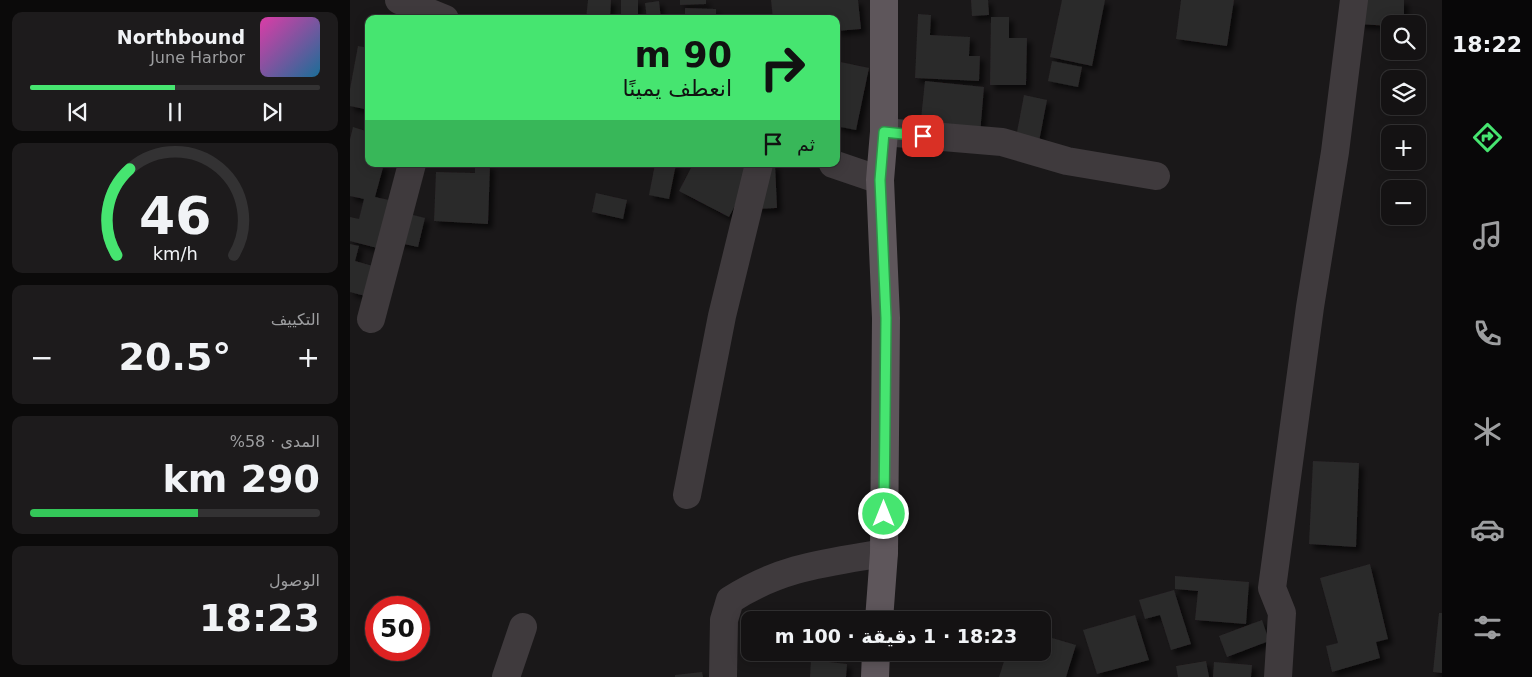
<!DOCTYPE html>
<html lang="ar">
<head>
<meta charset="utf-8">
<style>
  :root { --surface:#141213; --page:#1d1b1c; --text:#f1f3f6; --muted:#9d9ea0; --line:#333233; --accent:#46e570 }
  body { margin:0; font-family:"DejaVu Sans","Noto Sans Arabic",sans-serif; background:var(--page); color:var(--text); direction:rtl; height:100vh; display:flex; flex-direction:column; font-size:19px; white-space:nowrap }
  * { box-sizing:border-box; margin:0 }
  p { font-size:16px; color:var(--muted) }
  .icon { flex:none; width:28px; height:28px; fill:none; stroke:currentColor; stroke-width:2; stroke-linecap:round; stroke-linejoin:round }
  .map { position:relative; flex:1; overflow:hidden; direction:ltr }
  .side { display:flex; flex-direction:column; gap:12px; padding:12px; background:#0b0a0a; width:350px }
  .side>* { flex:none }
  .banner { position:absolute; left:15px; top:15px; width:475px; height:152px; border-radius:10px; box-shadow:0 2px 12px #0003,0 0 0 1px var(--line); direction:rtl; background:#46e570; color:#111; overflow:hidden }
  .buttons { position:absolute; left:1031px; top:15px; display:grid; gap:10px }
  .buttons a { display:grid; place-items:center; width:45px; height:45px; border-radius:10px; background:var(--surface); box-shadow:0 2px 12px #0003,0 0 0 1px var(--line); font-size:25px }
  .speed { position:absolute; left:15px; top:596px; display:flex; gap:10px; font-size:25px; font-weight:700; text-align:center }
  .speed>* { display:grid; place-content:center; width:65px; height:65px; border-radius:50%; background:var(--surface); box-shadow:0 2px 12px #0003,0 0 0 1px var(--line); line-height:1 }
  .speed .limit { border:8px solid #d22; background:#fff; color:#111 }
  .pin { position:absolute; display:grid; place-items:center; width:42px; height:42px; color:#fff; margin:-21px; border-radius:10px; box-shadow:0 2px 8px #0006 }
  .me { position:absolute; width:55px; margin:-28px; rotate:0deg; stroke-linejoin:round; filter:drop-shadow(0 0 4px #0008) }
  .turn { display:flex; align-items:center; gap:18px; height:105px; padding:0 25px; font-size:22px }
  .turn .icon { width:65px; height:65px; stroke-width:2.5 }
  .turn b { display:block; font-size:35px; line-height:42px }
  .then { display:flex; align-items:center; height:48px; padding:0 25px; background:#0003; gap:10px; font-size:19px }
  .big { font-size:38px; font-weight:600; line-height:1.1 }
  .side .card { flex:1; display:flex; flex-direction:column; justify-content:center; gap:8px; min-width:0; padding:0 18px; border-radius:10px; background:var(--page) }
  .side .dial { align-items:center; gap:0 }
  .dial svg { height:130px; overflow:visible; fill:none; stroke:var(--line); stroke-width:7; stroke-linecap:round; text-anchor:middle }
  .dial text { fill:var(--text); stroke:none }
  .song { display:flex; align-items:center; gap:15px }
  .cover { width:60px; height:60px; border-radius:8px; background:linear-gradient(135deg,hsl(320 70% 55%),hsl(200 70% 35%)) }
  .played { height:5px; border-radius:2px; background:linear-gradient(90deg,var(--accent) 50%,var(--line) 50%) }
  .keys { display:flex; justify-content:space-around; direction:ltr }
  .heat { display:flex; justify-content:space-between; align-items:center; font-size:28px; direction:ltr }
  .charge { height:8px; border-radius:4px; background:linear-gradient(90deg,#34c759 58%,var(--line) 0) }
  .trip { position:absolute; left:391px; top:611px; width:310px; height:50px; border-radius:10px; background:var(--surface); box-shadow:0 2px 12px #0003,0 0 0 1px var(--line); font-weight:600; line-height:50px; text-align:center; direction:rtl }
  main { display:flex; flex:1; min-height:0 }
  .menu { display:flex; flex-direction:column; width:90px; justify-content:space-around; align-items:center; background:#080708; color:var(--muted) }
  .menu .icon { width:35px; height:35px }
  .menu .on { color:var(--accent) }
  .menu b { font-size:22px; color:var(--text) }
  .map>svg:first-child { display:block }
</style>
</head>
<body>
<main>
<nav class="menu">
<b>18:22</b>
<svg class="icon on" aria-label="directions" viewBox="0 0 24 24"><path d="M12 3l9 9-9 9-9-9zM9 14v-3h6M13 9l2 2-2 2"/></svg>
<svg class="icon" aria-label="music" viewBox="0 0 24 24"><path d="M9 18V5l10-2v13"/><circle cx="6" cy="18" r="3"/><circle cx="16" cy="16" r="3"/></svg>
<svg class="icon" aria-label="phone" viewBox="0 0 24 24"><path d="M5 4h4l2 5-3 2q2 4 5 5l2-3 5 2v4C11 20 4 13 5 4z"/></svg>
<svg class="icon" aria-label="climate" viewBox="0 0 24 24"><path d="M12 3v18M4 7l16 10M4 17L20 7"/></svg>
<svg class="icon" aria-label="car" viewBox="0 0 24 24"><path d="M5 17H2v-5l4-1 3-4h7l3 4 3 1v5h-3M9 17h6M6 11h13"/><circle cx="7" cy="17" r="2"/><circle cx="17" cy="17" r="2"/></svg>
<svg class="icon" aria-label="filters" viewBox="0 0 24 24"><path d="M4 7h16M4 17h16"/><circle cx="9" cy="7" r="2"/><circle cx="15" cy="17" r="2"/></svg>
</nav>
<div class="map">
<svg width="1092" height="677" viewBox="0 0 1092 677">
  <defs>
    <filter id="shadow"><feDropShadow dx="4.5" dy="4.5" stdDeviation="2.5" flood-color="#0009"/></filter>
  </defs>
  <rect width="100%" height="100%" fill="#1a1819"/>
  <!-- building -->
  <g fill="#2b292a" filter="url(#shadow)">
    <path d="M238,0h23l-1,19h-24z"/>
    <rect x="271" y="0" width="17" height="19"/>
    <path d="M330,0h26v4l-26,1z"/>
    <path d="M421,0h87l3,29 -25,2v-12h-63z"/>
    <path d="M621,0h17l1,15 -17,1z"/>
    <path d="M712,0h43l-13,66 -42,-9z"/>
    <path d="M831,0h53l-7,46 -51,-7z"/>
    <path d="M1009,0h45v24h-14v2l-32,-2z"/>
    <path d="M309,1l2,18h-14l-2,-16z"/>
    <path d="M335,8l31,1v10h-31z"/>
    <path d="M568,14l13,1 -1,20 40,2 -1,19h11l-1,25 -64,-3z"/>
    <path d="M641,17h18v21h18l-1,47h-36z"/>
    <path d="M8,46l11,2v62l-19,-4v-17z"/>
    <path d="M486,61l33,7 -13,62 -20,-4z"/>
    <path d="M702,61l30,6 -4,20 -30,-6z"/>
    <path d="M575,81l59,6 -4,47 -60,-6z"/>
    <path d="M674,95l23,5 -10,52 -23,-4z"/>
    <path d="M3,127l16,5v32h15l-9,33 14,3 -12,48 -27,-7v-24l9,2 5,-20 -14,-3v-57z"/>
    <path d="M125,164l15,1 -2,59 -54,-3 2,-49 39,1z"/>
    <path d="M305,164h21l-7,35 -20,-4z"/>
    <path d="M343,164h82l2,44 -22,1 -2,-39 -24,47 -50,-26z"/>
    <path d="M246,193l31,7 -4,19 -31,-7z"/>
    <path d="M51,212l24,6 -7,29 -24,-5z"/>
    <path d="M0,244l9,2 -4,15 18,5 -8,30 -15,-4z"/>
    <path d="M963,461l46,2 -3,84 -47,-3z"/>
    <path d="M1020,564l18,75 -12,3 4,16 -48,14 -6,-26 12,-3 -18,-65z"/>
    <path d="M825,576l74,6 -3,42 -51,-4 3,-29 -23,-2z"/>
    <path d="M824,590l17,54 -20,6 -11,-35 -15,4 -6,-19z"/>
    <path d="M1089,613h3v60l-9,-1z"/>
    <path d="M785,615l14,45 -52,14 -14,-44z"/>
    <path d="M912,620l7,21 -42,16 -8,-21z"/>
    <path d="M702,638l24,7 -10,32h-67l8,-25h32l8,3z"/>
    <path d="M461,660l36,4 -1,13h-36z"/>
    <path d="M856,661l3,16h-31l-2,-11z"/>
    <path d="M864,662l38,3 -1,12h-38z"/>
    <path d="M352,672l1,5h-28v-2z"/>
  </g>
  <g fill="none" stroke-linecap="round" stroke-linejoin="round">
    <!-- minor -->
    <g stroke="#3f3a3d" stroke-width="28">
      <path d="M49,0l46,19"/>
      <path d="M534,132l118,10 65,19 89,15"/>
      <path d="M483,164l47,16"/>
      <path d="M21,319l41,-155"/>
      <path d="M337,495l35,-179 37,-152"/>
      <path d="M156,677l17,-50"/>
      <path d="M373,677l1,-57 6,-20c51,-33 95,-37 154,-47"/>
      <path d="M928,677l4,-64 -10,-25 38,-281 25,-155 19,-152"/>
    </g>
    <!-- major -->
    <g stroke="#5e565b" stroke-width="28">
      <path d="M529,620l5,-67 2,-235 -6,-138 4,-48v-132"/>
      <path d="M525,677l1,-25"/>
    </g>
  </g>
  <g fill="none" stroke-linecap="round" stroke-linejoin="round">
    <!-- route casing -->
    <g stroke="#2e9549" stroke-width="12">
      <path id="route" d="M534,514l2,-196 -6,-138 4,-48 39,4"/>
    </g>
    <!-- route -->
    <use href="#route" stroke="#46e570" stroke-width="9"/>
  </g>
</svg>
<div class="buttons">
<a><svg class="icon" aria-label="search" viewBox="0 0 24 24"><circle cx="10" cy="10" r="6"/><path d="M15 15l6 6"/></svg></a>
<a><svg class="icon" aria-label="layers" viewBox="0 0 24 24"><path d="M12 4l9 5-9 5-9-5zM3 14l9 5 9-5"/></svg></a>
<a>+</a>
<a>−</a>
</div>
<div class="speed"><div class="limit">50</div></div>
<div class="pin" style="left:573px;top:136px;background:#d93025"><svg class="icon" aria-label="arrive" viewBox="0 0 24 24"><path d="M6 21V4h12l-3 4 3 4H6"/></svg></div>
<svg class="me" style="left:534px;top:514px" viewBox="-20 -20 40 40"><circle r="17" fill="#46e570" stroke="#fff" stroke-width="3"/><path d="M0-11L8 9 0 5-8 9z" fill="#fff"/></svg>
<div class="trip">18:23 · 1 دقيقة · 100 m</div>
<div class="banner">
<div class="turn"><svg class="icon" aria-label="right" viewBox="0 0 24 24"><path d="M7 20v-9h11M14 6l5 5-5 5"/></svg><div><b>90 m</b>انعطف يمينًا</div></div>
<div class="then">ثم<svg class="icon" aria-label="arrive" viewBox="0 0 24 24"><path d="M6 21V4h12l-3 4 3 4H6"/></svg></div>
</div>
</div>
<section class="side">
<div class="card">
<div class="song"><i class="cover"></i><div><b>Northbound</b><p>June Harbor</p></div></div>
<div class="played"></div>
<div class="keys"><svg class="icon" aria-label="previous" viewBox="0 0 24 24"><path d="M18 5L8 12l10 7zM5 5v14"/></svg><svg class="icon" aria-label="pause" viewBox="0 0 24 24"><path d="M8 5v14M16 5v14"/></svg><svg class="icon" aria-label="next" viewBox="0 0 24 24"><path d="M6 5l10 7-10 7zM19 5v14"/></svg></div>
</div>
<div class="card dial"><svg viewBox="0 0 100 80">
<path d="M14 69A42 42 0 1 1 86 69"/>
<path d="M14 69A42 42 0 0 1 22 16" stroke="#46e570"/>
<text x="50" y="56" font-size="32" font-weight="700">46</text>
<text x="50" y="72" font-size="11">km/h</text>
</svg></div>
<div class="card"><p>التكييف</p>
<div class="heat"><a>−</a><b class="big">20.5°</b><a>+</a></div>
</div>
<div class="card"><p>المدى · 58%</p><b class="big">290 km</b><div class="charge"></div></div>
<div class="card"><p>الوصول</p><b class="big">18:23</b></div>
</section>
</main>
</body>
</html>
